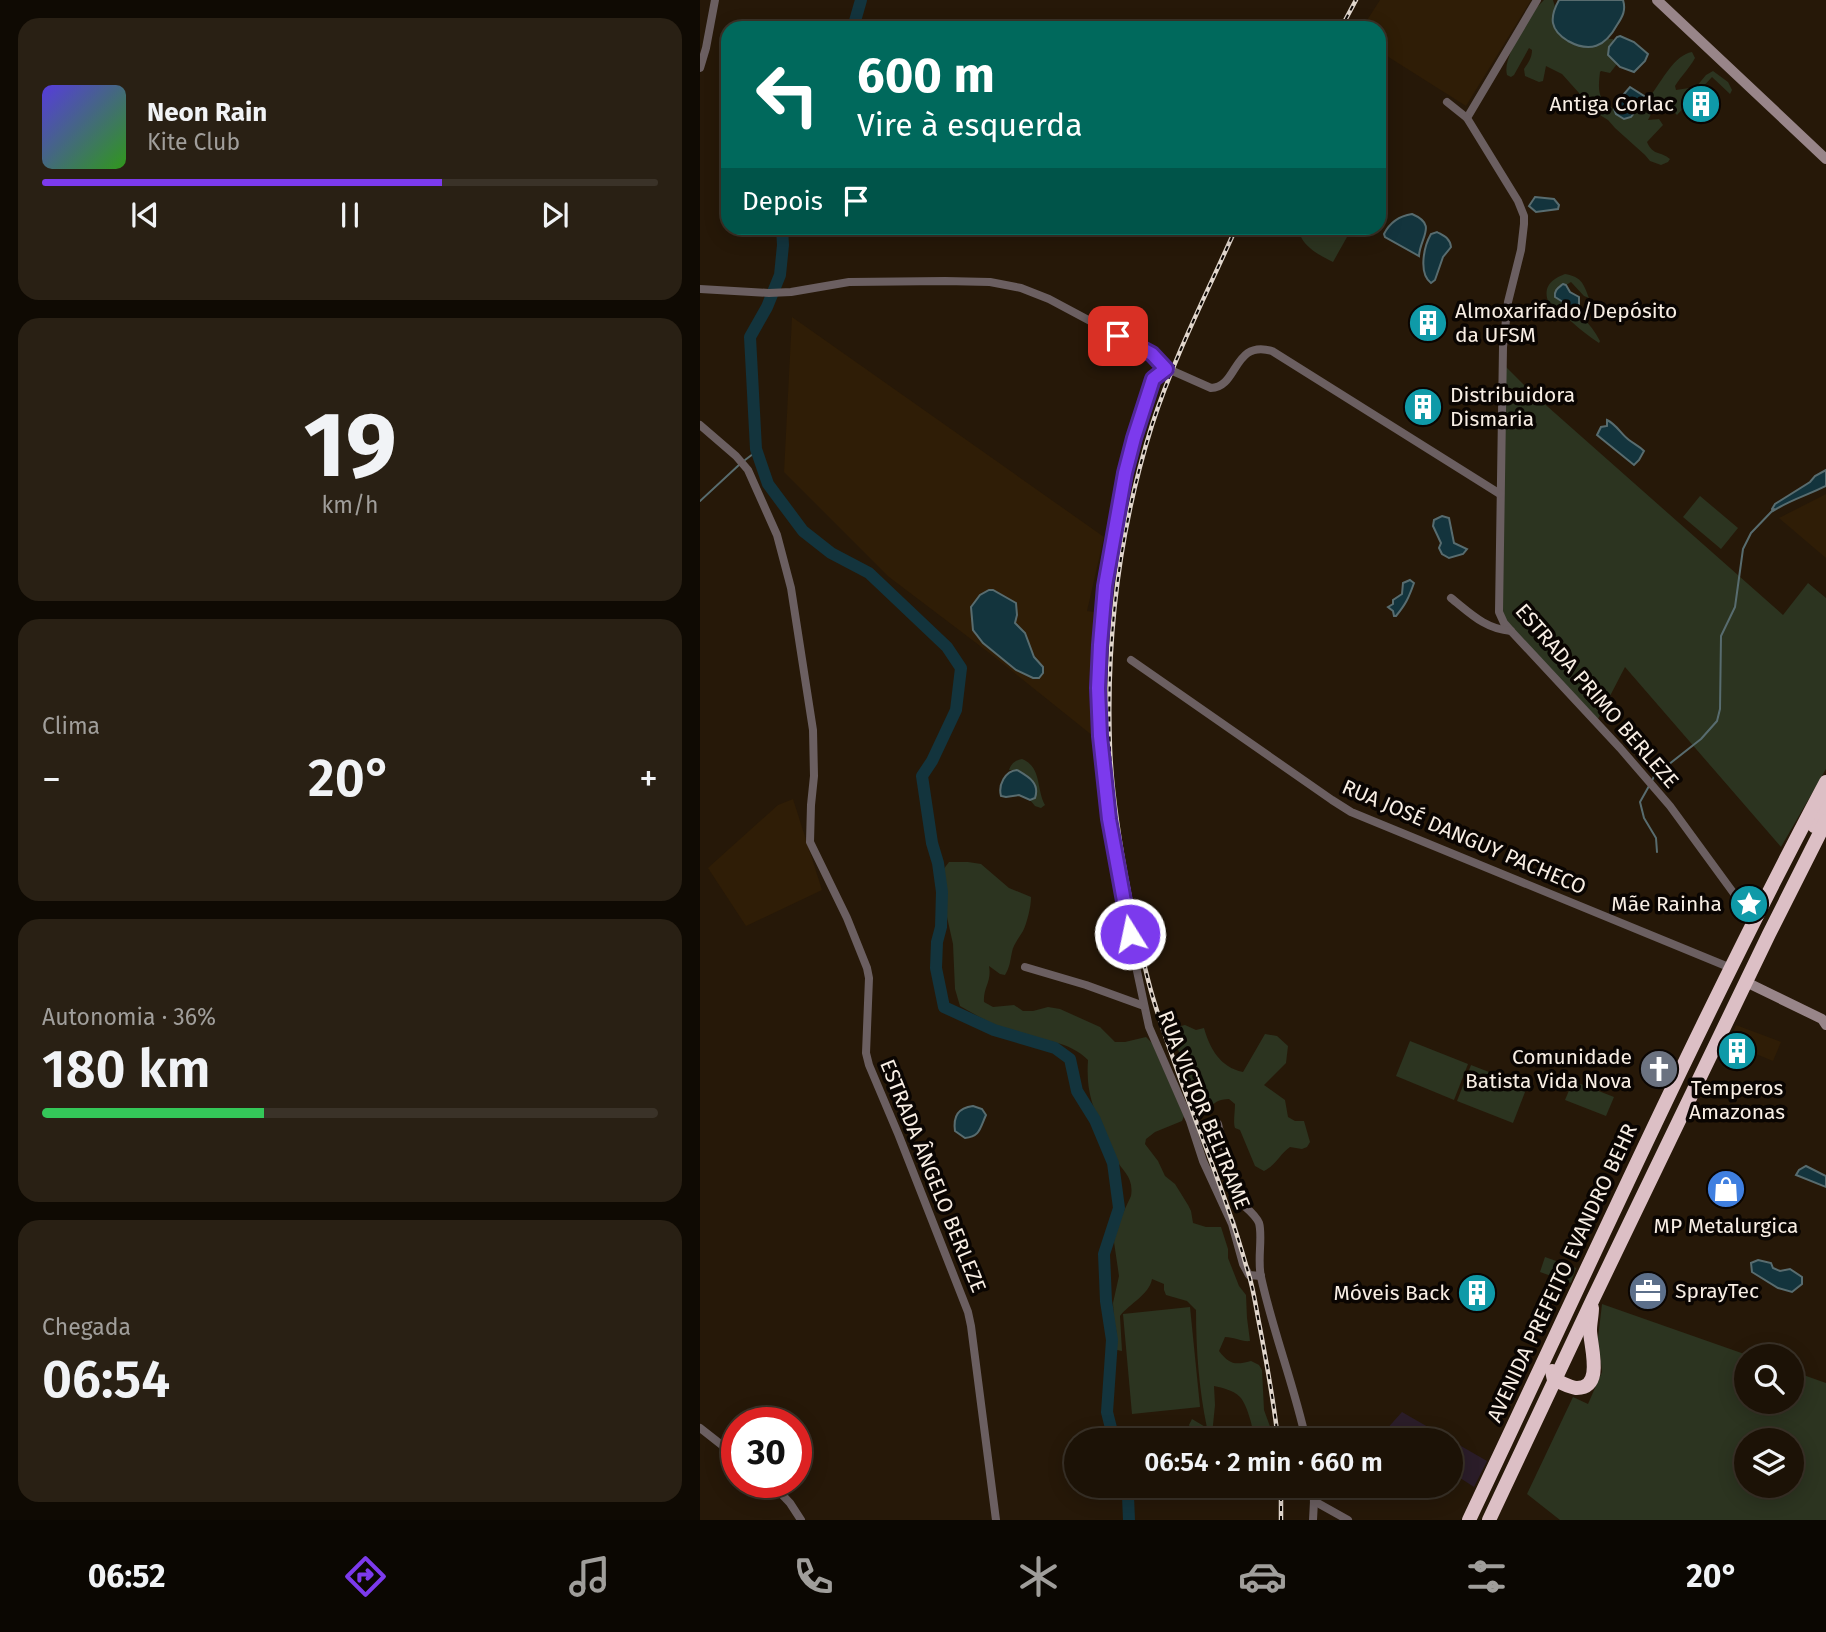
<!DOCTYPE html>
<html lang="pt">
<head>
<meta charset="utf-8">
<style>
  :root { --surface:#1c1206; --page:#292014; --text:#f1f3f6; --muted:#a09e9b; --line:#3a3228; --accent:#7c3aed }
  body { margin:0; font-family:"Fira Sans",sans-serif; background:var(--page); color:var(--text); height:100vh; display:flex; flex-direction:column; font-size:26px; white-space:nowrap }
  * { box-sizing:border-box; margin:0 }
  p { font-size:23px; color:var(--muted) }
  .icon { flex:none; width:38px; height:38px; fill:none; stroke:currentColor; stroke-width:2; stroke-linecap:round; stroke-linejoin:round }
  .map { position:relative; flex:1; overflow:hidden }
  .details { display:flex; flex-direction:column; gap:18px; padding:18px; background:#0f0a03; width:700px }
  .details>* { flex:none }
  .guide { position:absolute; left:21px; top:21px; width:665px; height:214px; border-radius:21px; box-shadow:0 4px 18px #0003,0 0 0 2px var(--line); background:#00695c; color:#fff; overflow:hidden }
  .tools { position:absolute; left:1034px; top:1344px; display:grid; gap:14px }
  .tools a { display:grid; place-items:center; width:70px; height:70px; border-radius:50%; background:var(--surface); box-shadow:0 4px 18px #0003,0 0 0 2px var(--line); font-size:35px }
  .speed { position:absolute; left:21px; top:1407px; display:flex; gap:14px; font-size:35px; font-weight:700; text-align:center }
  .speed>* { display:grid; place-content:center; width:91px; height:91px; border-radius:50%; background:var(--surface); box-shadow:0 4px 18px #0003,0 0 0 2px var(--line); line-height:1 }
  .speed .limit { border:10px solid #d22; background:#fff; color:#111 }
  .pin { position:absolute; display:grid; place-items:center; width:60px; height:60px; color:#fff; margin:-30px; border-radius:14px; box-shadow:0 4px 10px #0006 }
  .me { position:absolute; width:77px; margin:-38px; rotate:350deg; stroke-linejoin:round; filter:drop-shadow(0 0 5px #0008) }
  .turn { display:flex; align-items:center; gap:24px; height:147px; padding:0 21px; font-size:32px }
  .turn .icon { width:91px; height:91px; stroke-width:2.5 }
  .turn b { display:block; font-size:49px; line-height:60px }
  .then { display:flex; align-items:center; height:66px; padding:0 21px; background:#0003; gap:14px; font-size:26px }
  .big { font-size:52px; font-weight:600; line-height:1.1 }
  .details .widget { flex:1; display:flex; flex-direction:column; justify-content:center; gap:10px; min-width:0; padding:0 24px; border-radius:21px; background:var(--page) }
  .details .dial { align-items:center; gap:0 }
  .dial b { font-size:91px; line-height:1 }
  .song { display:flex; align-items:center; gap:21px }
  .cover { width:84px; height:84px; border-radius:10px; background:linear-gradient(135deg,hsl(250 70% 55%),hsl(110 70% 35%)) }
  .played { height:7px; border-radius:4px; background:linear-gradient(90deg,var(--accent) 65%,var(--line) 65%) }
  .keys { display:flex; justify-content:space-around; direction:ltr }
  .heat { display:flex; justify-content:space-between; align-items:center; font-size:38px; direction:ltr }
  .charge { height:10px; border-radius:5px; background:linear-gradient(90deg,#34c759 36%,var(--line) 0) }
  .trip { position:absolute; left:364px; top:1428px; width:399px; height:70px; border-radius:35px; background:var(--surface); box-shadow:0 4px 18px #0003,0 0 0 2px var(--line); font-weight:600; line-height:70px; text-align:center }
  .menu { display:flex; height:112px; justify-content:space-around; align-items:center; background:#0b0702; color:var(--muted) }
  .menu .icon { width:49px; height:49px }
  .menu .selected { color:var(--accent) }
  .menu b { font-size:32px; color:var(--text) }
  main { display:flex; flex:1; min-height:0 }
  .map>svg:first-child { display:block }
</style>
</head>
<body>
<main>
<section class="details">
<div class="widget">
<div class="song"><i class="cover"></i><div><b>Neon Rain</b><p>Kite Club</p></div></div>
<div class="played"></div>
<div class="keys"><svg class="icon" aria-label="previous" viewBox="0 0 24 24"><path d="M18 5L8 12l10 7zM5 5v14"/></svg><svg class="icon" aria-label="pause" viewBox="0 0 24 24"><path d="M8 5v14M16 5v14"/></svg><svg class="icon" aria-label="next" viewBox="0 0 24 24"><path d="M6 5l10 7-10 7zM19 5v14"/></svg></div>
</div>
<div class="widget dial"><b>19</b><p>km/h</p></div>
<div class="widget"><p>Clima</p>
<div class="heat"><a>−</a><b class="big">20°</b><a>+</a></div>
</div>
<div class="widget"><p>Autonomia · 36%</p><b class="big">180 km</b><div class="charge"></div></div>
<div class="widget"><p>Chegada</p><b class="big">06:54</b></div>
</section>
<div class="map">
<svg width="1126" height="1520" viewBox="0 0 1126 1520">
  <rect width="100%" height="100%" fill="#261808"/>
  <!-- commercial -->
  <path fill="#2b1d29" d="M702,1412l85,49 -13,26 -23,-15v-32h-51l-15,-9z"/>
  <!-- built -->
  <g fill="#2f1d06">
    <path d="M680,0h151l-65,106 -87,-55v-23h-17z"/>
    <path d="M92,317l312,220 -17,74 7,1 -1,124 -101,-81 -103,-78 -105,-105z"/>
    <path d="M1126,494v64l-47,-40z"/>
    <path d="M93,799l29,91 -76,36 -38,-58 70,-63z"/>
    <path d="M1036,1025l45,17 -8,19 -44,-18z"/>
  </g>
  <!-- green -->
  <g fill="#2c3420" fill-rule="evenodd">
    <path d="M844,0h9l2,7 -2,8 49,28 6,-4h5v4l-4,4 -1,8 9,9 -7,9 -9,-2 -1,1c-1,10 -3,22 4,29 6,5 9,6 12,13l8,5c13,-4 15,-19 27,-24 11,-14 23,-40 41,-43l3,6c-6,11 -14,18 -20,28l1,4 20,-3 10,-12 7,-4 15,11 4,8 -2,4 -18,-17 -35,38 -15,-16 -6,5 -8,16 11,-1 4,6 -16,17c6,14 14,9 23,17l-2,3 -7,3 -11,-4 -5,-6 -30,-27 -7,-8 -21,-13 -8,-14 -17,-19 -16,-8 -3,15 -4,1 -14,-6 -1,-7c4,-6 8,-11 8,-19l-3,-2 -15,27 -3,2 -4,-2c-5,-18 20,-51 30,-68z"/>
    <path d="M599,228h53l-19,34c-14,-7 -34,-17 -34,-34z"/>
    <path d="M865,274c16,3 18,8 24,24l-5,-2 -13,-14 -5,3 -3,-1 -3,17c18,11 30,21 40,40l-1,2c-19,-12 -34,-28 -51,-42 -5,-15 4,-22 17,-27z"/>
    <path d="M806,367l24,24 253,224 25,-32 18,15v171l-45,78 -156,-180 -28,54 -88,-97 -7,-12z"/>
    <path d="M1000,496l38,32 -17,21 -38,-32z"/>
    <path d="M322,759c20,8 14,30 23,46l-4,3 -6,-2 -5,-6 5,-2 -18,-28h-8c2,-6 6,-10 13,-11z"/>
    <path d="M249,862h19l13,2 28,24 22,9c0,10 -4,26 -8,34 -4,7 -10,14 -11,21 -2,9 -2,15 -7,23l-5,-1 -11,-8c3,16 -6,21 -5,36l9,5 21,-2 9,6h10l15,-4 12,2 40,18 15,15h10l21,-5 6,6 32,73 -2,5 -27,11 -9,7 -1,5 13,17 7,15 10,8 13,21 3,6 2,12 13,4h15l7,22v9l11,28 7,9 1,23 3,23c-8,1 -16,-4 -25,-4l-6,14c11,14 16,14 32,10l8,4 3,5 2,40 8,22v8h-18c0,-10 -7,-36 -14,-43 -7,-7 -17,-9 -26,-11l1,19 -3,30c-10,6 -19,-1 -23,-10l3,-6 15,9c-8,-39 -11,-78 -11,-118l-9,-9 -21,-6 -2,-5v-6l-12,-5c-3,16 -22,24 -32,37l2,35 -5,-1v-15l-3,-16 -1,-16 6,-27 -5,-34 3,-16 14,-30c3,-19 -8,-24 -16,-38 -5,-8 -8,-17 -11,-25 -12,-28 -18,-42 -16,-73 -22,-23 -61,-20 -89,-32 -13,-7 -26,-15 -39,-22l-5,-17 -2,-45 -6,-27 -4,-47z"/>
    <path d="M485,1025l11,5 8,-2c6,21 16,39 39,44l22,-38 12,2 11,10 -2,17 -22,22 21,15 3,17 7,4h9l6,21 -3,5 -5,2 -12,-2c-11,8 -13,17 -26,24l-9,-5 -15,-36 -5,-2c-2,-6 0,-16 0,-24l-6,-5c-10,0 -16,3 -21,13l-7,-4 -26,-66v-12l2,-3z"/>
    <path d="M710,1041l58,23 -14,36 -58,-24z"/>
    <path d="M771,1065l56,22 -14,36 -56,-22z"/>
    <path d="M873,1081l41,16 -8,19 -41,-16z"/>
    <path d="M845,1257l31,11 -5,15 -31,-11z"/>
    <path d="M902,1304l148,52h-4v46h46v-31l34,12v137h-266l-33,-26 46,-97 15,7 14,-32 -4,-34zM1046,1440h46v46h-46z"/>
    <path d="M490,1307l10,100 -68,7 -9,-100z"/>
  </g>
  <!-- water -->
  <g fill="#13343d" stroke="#586c6f" stroke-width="2">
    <path d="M859,0h64c3,10 0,16 -6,25 -12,22 -27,28 -49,16 -18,-11 -19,-23 -9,-41z"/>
    <path d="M920,36l14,6 14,12 -3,7 -11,11 -14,-5 -12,-12 1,-8 8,-10z"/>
    <path d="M930,87l14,9 1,3 -14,18 -7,2 -8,-5 -2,-5 3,-7z"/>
    <path d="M835,197l19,2 5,6 -1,4 -22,3 -7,-6z"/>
    <path d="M712,214c26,11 8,23 7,42l-34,-19 -1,-3c6,-12 15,-18 28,-20z"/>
    <path d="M737,232c7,4 13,6 14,15l-8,10 -8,23 -4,3c-13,-10 -7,-37 0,-49z"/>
    <path d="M863,284l3,1 4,7 9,5v15l-24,-15c-1,-7 3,-9 8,-13z"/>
    <path d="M907,420c10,5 14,14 22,20 5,4 10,6 15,11l-5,9 -5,5 -37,-30 4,-8 6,-1z"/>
    <path d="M1126,470v16c-18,9 -36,14 -53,25l-1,-2 3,-5 35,-22 5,-6z"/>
    <path d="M742,516l7,2 5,25 13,6 -4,5 -14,4 -7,-4 -3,-6 2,-5 -8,-17 1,-6z"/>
    <path d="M710,580l4,3c-5,14 -8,21 -18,33h-2l-1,-5 -5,-4 5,-3v-4l9,-6 1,-11z"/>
    <path d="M289,590h4l23,13 1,12 -2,8 10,10 9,24 9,10v6l-4,5h-6l-17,-8 -33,-27 -10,-13 -2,-23 9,-12z"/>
    <path d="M317,770c12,7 23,13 18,28l-5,2 -11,-5 -13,2 -5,-1c-3,-11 4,-25 16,-26z"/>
    <path d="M273,1106l9,3 4,6c-6,13 -6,22 -21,23l-10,-7c-2,-15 3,-23 18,-25z"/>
    <path d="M1106,1166l20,10v11l-30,-12 3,-5z"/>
    <path d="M1058,1260l13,3 2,5 7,3 10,-2 12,8v7l-10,8 -14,-4 -26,-16 -1,-9z"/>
  </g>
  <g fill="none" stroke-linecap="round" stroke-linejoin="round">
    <!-- stream -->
    <g stroke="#586c6f" stroke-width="2">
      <path d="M45,460l8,-6 3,-5"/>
      <path d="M0,501l40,-37"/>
      <path d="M952,781l2,-5 47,-37 16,-18 3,-12 1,-73 14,-29 8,-58 8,-16 23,-24"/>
      <path d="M949,786l-9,16 4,16 12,20 1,14"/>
    </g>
    <!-- river -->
    <g stroke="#13343d" stroke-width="12">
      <path d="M153,28l8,-28"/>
      <path d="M82,228l1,17 -3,30 -13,32 -17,30 6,112 12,35 35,47 28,22 38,20 78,74 14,21 -5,42 -24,51 -10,15 10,67 6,20 4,29 -1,35 -4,15 -1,26 8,39 50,23 61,18 15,11 7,32 18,29 18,43 6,45 -15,46 2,47 6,39 -5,72 7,28"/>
      <path d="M426,1486l2,10 1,24"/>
    </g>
    <!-- street -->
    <g stroke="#6b5f61" stroke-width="8">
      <path d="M837,0l-70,118 51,83 6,15v8l-3,26 -13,52 -5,45 -4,265 5,11 7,8 109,117 50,58 84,115"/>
      <path d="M0,68l6,-20 9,-48"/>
      <path d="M747,102l20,16"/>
      <path d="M0,289l69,4 22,-1 58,-10 96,-1 45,1 31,6 28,11 103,55 14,14 45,20c27,0 22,-49 61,-37l228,143"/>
      <path d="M466,368l-13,11 -29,94 -19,113 -5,59 -2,43 2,48 9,83 25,138 15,70 41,94 13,40 29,63 11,40 6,11 12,1"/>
      <path d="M0,425l36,31 12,14 29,65 14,53 22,142 1,46 -3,29 -1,37 37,76 20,50 2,10 -3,75 3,12 30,71 69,176 3,14 25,194"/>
      <path d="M751,598c19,15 34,31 60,33"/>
      <path d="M431,660l201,140 19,12 380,156"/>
      <path d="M325,967l61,18 58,21"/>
      <path d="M518,1124l19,75c7,8 18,14 22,24 4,13 -2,37 2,54 12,55 33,108 45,163"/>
      <path d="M0,1428l37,29"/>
      <path d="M70,1482l20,21 11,17"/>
      <path d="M613,1486l1,15 -1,19"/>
      <path d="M614,1501l34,19"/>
    </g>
    <!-- secondary -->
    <g stroke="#988589" stroke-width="10">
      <path d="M957,0l169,159"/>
      <path d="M1046,982l76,37 4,6"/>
    </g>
    <!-- highway -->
    <g stroke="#dcbfc5" stroke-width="14">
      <path d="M1114,826l12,-23"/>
      <path d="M852,1371l2,9c7,2 15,7 22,8 29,1 14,-43 14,-58 0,-7 2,-15 2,-22"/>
      <path d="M769,1520c117,-247 229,-497 357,-738"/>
      <path d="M789,1520l104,-221 176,-365 57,-113"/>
    </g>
    <!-- rail casing -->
    <g stroke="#e1d6cc" stroke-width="4.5">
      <g id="rail">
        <path d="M641,28l15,-28"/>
        <path d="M536,228c-29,65 -62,129 -84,197 -33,105 -46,215 -42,324 2,48 10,97 19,144 7,35 14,71 24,105 28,93 69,181 95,274 6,18 8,37 12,56 7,37 14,74 18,112"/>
        <path d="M581,1486v34"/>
      </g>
    </g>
    <!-- rail -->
    <use href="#rail" stroke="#0a0502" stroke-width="2" stroke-dasharray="5" stroke-linecap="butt"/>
  </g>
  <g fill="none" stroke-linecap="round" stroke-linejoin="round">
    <!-- route casing -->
    <g stroke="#51269a" stroke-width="18">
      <path id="route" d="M418,336l34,18 14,15 -13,10 -19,59 -9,35 -20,113 -5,59 -2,43 2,48 9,83 21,115"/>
    </g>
    <!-- route -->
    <use href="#route" stroke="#7c3aed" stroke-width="12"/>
  </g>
  <!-- icons -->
  <defs>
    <g id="building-disc" transform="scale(2.0125)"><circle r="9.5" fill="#0f9aa8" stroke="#0a0502"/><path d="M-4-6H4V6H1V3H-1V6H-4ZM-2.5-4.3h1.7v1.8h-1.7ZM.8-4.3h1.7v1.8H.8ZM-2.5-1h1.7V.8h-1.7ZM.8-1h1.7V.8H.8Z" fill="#fff"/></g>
    <g id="sight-disc" transform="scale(2.0125)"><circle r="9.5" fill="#0f9aa8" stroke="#0a0502"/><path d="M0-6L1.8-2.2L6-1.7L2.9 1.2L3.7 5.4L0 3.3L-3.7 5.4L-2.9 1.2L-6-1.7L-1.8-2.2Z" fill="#fff"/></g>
    <g id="church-disc" transform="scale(2.0125)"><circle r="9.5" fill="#6b7280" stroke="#0a0502"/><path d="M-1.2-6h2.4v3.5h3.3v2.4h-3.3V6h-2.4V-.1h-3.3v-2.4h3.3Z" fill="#fff"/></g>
    <g id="shop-disc" transform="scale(2.0125)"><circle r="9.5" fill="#3f7fe0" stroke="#0a0502"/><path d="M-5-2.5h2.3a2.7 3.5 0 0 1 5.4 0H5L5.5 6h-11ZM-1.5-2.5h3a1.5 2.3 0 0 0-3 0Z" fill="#fff"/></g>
    <g id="office-disc" transform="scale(2.0125)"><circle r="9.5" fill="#5c6f8a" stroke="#0a0502"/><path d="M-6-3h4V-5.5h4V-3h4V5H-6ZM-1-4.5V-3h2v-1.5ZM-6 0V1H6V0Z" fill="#fff"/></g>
  </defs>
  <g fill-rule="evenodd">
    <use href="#building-disc" x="1001" y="104"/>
    <use href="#building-disc" x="728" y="323"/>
    <use href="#building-disc" x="723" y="407"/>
    <use href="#sight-disc" x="1049" y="904"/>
    <use href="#building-disc" x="1037" y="1051"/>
    <use href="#church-disc" x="959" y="1069"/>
    <use href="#shop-disc" x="1026" y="1189"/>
    <use href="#office-disc" x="948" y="1291"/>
    <use href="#building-disc" x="777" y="1293"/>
  </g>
  <g text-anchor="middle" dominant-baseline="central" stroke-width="7" stroke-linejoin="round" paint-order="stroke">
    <!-- poi labels -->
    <g font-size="21" fill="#f8eee4" stroke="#0a0502" text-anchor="end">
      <text x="974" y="104">Antiga Corlac</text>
      <text x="755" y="311" text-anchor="start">Almoxarifado/Depósito<tspan x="755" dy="24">da UFSM</tspan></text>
      <text x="750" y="395" text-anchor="start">Distribuidora<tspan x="750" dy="24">Dismaria</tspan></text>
      <text x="1022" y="904">Mãe Rainha</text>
      <text x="932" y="1057">Comunidade<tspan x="932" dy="24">Batista Vida Nova</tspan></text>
      <text x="1037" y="1088" text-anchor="middle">Temperos<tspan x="1037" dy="24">Amazonas</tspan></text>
      <text x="1026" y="1226" text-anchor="middle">MP Metalurgica</text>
      <text x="975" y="1291" text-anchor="start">SprayTec</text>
      <text x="750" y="1293">Móveis Back</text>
    </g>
    <!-- street labels -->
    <g font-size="21" fill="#f8eee4" stroke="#0a0502">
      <text transform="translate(897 696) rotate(49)">ESTRADA PRIMO BERLEZE</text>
      <text transform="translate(764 837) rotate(23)">RUA JOSÉ DANGUY PACHECO</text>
      <text transform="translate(504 1110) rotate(68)">RUA VICTOR BELTRAME</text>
      <text transform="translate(233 1176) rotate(68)">ESTRADA ÂNGELO BERLEZE</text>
      <text transform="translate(862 1273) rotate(-65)">AVENIDA PREFEITO EVANDRO BEHR</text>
    </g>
  </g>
</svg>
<div class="tools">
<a><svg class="icon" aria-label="search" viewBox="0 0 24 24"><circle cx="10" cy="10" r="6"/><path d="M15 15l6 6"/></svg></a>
<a><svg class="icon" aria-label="layers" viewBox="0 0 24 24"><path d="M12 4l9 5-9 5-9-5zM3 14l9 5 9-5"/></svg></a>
</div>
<div class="speed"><div class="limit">30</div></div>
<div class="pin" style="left:418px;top:336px;background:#d93025"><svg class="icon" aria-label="arrive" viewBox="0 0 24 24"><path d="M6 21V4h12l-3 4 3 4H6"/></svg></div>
<svg class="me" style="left:430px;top:934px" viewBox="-20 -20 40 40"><circle r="17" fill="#7c3aed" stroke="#fff" stroke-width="3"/><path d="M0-11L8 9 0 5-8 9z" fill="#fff"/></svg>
<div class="trip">06:54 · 2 min · 660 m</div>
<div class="guide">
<div class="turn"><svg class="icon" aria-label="left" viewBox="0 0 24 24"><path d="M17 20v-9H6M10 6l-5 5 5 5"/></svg><div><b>600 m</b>Vire à esquerda</div></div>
<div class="then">Depois<svg class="icon" aria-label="arrive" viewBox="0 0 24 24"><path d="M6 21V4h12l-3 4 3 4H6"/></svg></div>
</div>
</div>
</main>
<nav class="menu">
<b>06:52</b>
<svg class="icon selected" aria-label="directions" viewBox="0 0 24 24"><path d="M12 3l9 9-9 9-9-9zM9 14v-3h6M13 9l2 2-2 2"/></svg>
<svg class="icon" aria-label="music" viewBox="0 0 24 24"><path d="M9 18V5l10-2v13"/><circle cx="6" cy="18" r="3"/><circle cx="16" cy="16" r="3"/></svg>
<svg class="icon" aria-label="phone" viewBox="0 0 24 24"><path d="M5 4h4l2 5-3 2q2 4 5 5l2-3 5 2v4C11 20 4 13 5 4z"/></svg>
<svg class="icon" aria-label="climate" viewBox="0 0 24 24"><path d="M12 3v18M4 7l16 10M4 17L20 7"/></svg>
<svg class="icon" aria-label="car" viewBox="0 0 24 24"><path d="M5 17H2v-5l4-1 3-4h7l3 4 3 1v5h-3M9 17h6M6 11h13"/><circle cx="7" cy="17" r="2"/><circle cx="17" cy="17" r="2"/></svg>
<svg class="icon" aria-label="filters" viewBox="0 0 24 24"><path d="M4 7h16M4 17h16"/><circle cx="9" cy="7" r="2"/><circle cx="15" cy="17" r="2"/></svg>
<b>20°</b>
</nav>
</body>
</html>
